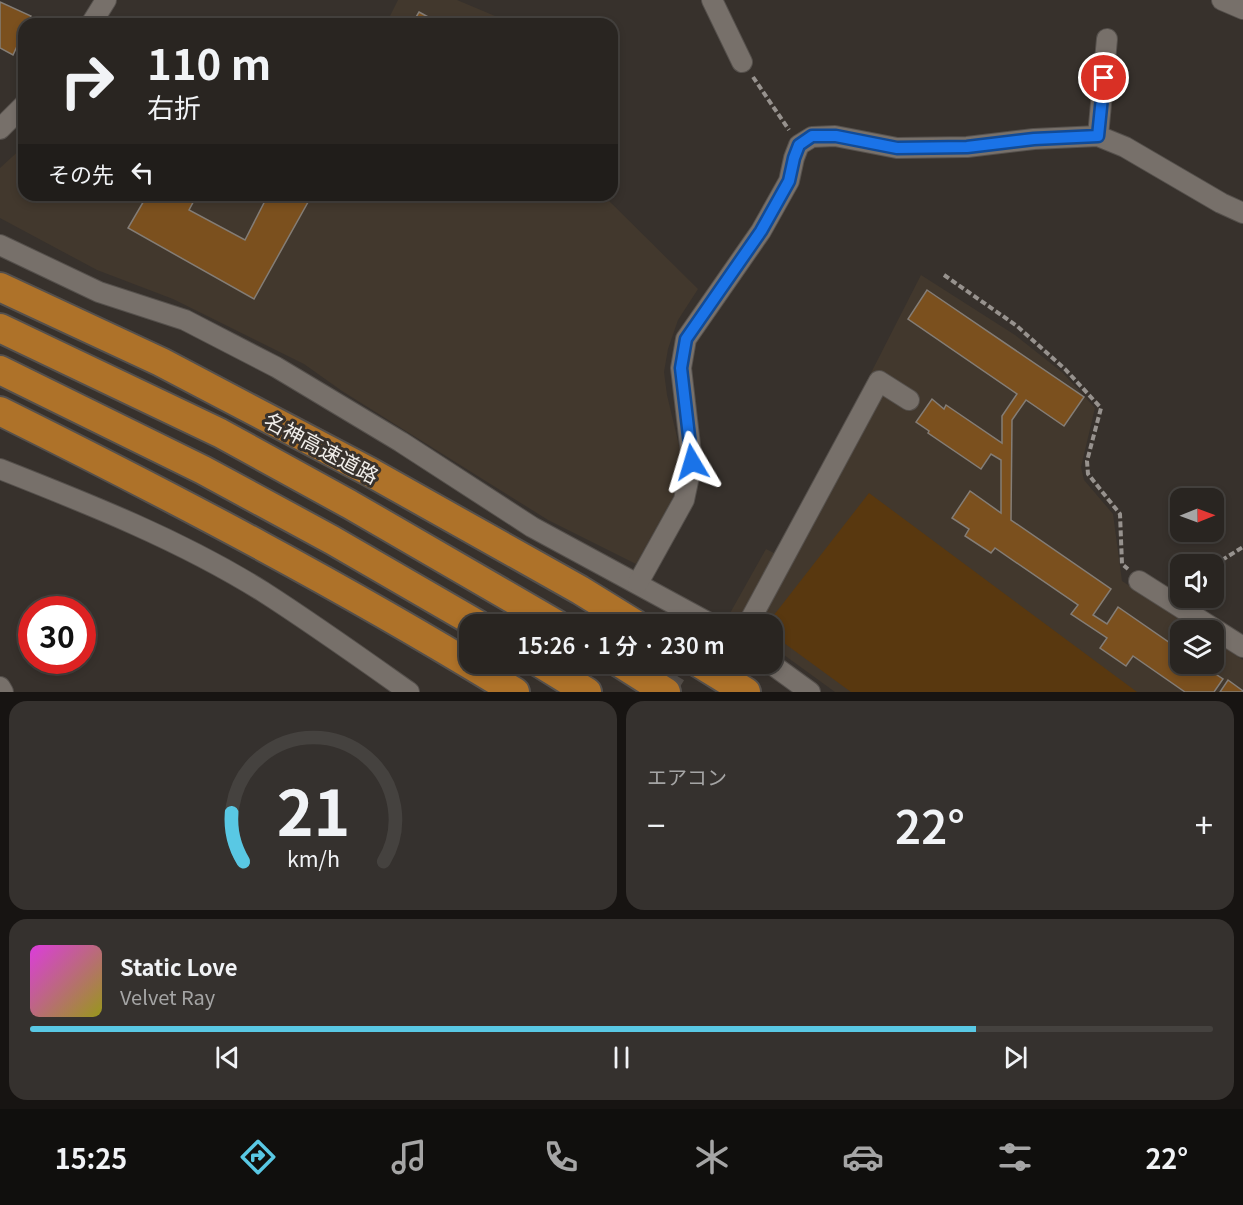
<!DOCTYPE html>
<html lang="ja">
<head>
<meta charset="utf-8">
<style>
  :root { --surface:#292521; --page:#35312e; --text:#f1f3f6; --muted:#a5a5a5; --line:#45423f; --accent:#59c8e4 }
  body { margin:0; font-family:Georgia,"Noto Sans JP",serif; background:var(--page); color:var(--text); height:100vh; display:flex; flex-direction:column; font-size:22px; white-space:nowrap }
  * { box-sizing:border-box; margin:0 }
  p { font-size:20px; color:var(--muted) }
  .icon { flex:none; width:33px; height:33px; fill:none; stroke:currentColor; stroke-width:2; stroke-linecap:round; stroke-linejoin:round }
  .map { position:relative; height:692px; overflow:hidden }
  .panel { display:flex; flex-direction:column; gap:9px; padding:9px; background:#171412; flex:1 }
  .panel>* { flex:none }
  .guide { position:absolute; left:18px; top:18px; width:600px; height:183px; border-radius:18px; box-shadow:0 3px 9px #0003,0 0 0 2px var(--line); background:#292521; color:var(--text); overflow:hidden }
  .needle { width:39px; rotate:89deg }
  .fabs { position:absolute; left:1170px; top:488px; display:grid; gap:12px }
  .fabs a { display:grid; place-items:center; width:54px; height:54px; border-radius:12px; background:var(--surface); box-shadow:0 3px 9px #0003,0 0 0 2px var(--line); font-size:30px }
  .speed { position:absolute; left:18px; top:596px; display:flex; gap:12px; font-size:30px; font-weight:700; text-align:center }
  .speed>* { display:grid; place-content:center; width:78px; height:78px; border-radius:50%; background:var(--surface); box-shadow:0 3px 9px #0003,0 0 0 2px var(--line); line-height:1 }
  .speed .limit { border:9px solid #d22; background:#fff; color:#111 }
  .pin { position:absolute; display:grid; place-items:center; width:51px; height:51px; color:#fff; margin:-26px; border:3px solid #fff; border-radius:50%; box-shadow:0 2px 6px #0007 }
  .me { position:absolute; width:66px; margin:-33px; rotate:353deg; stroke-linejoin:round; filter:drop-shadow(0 0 4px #0008) }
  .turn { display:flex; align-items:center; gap:21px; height:126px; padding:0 30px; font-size:27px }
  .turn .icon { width:78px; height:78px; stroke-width:2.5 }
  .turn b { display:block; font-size:42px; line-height:51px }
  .then { display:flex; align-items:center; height:57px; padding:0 30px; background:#0003; gap:12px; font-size:22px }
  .big { font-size:45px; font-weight:600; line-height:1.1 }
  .panel .tile { flex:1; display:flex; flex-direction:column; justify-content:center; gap:9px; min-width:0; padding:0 21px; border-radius:18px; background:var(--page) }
  .panel .dial { align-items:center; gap:0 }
  .dial svg { height:156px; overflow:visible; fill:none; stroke:var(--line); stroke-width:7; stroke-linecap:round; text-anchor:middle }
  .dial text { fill:var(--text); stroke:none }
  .song { display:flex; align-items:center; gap:18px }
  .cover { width:72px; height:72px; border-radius:9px; background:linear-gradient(135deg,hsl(300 70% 55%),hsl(60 70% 35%)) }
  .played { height:6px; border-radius:3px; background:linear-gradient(90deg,var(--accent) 80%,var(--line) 80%) }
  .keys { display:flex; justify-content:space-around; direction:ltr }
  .heat { display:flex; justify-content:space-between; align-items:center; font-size:33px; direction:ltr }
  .panel .tiles { flex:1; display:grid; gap:9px; grid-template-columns:1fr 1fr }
  .tile:last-child { grid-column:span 2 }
  .trip { position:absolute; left:459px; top:614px; width:324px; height:60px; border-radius:18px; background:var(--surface); box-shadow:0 3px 9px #0003,0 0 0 2px var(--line); font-weight:600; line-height:60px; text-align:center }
  .menu { display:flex; height:96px; justify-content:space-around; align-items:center; background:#100f0d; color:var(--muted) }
  .menu .icon { width:42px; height:42px }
  .menu .active { color:var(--accent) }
  .menu b { font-size:27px; color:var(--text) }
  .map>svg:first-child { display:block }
</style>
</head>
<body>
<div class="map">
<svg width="1243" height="692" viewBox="0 0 1243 692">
  <rect width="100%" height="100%" fill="#37312c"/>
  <!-- built -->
  <g fill="#42382d">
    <path d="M398,0h59l38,16 8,8h-117z"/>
    <path d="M24,146v49h579l95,94 -20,31 -10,29 -4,23 3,23 15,63 -6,34 -40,72 -88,-44 -206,-129 -38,-27 -131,-65 -76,-29 -97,-52v-50z"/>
    <path d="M921,275l94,60 48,38 32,35 -14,59 3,13 29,34 9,67 75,49h-17v33h34v-22l29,19v32h-408l-62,-45 -1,-23h-31l-12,-9 37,-66 12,6z"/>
  </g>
  <!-- green -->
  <path fill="#59380f" d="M869,493l268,199h-286l-78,-57 -1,-11h-5z"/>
  <!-- building -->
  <g fill="#7b501e" stroke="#847d76" stroke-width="1.5">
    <path d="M0,2l31,14 -4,8h-3v7l-11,24 -13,-7z"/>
    <path d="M419,12l22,12h-29z"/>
    <path d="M138,195h59l-8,15 56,30 23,-45h44l-58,104 -126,-71 17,-29z"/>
    <path d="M927,290l157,107 -20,29 -38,-26 -14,20 -1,100 100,69 -18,26 14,9 11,-17 62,43v13h19l24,16 -9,13h-29l-52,-36 -7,10 -26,-18 7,-10 -36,-24 7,-9 -83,-57 -4,5 -26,-17 4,-7 -17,-11 18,-27 31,22v-53l-10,-6 -10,15 -53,-36 1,-2 -13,-9 16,-23 12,10 2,-4 56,38v-27l15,-22 -109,-75z"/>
    <path d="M1228,680l15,11v1h-23z"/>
  </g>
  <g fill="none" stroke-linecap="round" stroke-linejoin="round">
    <!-- minor-tunnel -->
    <path stroke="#534d48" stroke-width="20" stroke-dasharray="20 10" stroke-linecap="butt" d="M665,692l18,-29"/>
    <!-- minor casing -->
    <g stroke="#55504c" stroke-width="22">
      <g id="minor">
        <path d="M712,0l30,62"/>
        <path d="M1222,0l21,9"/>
        <path d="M91,24l15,-24"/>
        <path d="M0,129l24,-24"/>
        <path d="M1098,136l9,-97"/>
        <path d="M0,245l99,47 86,28 91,47 125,75 131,85 179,97"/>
        <path d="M0,469c89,35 180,71 262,122 50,32 99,67 147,101"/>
        <path d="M1139,581l104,66"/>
        <path d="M638,583l46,-83 8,-38 -11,-94 5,-29 75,-108 28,-50 5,-23 5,-13 13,-8 23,-1 62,12 70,-1 67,-8 64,-3 27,11 96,56 22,10"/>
        <path d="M748,624l131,-243 30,19"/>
        <path d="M770,663l40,29"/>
        <path d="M0,687l3,5"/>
      </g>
    </g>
    <!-- highway casing -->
    <g stroke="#55504c" stroke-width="32">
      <g id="highway">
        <path d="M0,287l161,75 209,110 210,118 55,34"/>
        <path d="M0,328l220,105 129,71 207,120"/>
        <path d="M0,370l203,100 129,70 145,84"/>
        <path d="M0,411c175,87 348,178 515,281"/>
        <path d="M540,663l47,29"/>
        <path d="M620,663l46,29"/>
        <path d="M699,663l47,29"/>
      </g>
    </g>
    <!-- path -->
    <g stroke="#97928e" stroke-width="4" stroke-dasharray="6 3" stroke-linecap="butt">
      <path d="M753,77l36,53"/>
      <path d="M944,275l73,51 48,43 36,39 -14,53 1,13 32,40 2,50 6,5"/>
      <path d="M1214,565l29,-18"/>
    </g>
    <!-- minor -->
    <use href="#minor" stroke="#77706a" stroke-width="20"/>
    <!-- highway -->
    <use href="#highway" stroke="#ae7229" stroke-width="28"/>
  </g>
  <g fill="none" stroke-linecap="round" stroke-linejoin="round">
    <!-- route casing -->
    <g stroke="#114b97" stroke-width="15">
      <path id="route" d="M692,462l-11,-94 5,-29 75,-108 28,-50 5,-23 5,-13 13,-9h24l61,12 70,-1 67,-8 64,-3 6,-58"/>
    </g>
    <!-- route -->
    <use href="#route" stroke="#1a73e8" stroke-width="10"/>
  </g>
  <g text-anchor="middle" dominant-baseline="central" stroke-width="6" stroke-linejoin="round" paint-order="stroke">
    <!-- street labels -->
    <g font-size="21" fill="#f1eeea" stroke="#37312c">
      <text transform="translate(322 447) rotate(28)">名神高速道路</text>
    </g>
  </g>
</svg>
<div class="fabs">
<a><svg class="needle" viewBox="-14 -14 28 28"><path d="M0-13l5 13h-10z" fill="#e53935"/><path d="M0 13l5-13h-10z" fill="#a5a5a5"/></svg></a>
<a><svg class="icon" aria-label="sound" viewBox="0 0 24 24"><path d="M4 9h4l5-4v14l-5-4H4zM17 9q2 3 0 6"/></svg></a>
<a><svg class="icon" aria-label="layers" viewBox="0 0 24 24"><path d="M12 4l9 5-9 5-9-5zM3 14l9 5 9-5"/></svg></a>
</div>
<div class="speed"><div class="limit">30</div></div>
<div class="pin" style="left:1104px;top:78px;background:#d93025"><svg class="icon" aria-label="arrive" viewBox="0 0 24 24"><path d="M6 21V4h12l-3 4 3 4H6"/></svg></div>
<svg class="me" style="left:692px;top:462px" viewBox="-20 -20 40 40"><path d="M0-17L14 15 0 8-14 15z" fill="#1a73e8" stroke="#fff" stroke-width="4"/></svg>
<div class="trip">15:26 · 1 分 · 230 m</div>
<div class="guide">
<div class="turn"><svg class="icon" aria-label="right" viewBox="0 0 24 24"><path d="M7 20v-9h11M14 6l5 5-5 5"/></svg><div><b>110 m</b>右折</div></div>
<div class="then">その先<svg class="icon" aria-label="left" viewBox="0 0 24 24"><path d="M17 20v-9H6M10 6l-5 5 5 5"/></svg></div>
</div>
</div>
<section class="panel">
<div class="tiles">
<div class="tile dial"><svg viewBox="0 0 100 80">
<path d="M14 69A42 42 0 1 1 86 69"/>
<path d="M14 69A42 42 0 0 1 8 44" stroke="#59c8e4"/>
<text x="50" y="56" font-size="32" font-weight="700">21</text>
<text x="50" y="72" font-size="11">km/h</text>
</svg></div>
<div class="tile"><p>エアコン</p>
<div class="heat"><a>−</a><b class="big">22°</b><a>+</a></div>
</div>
<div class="tile">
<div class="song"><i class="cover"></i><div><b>Static Love</b><p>Velvet Ray</p></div></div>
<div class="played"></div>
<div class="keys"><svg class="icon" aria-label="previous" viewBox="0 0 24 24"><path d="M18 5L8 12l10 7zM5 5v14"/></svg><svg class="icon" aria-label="pause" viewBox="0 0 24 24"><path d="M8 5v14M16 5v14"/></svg><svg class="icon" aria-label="next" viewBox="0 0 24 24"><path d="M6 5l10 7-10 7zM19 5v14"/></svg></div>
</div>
</div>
</section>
<nav class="menu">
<b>15:25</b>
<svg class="icon active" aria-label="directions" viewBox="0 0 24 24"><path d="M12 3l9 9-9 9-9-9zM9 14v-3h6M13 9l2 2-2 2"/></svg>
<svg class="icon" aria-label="music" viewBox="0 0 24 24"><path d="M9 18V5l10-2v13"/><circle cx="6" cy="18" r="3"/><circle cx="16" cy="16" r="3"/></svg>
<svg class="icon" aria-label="phone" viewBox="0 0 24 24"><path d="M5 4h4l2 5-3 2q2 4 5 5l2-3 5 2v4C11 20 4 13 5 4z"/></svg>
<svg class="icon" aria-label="climate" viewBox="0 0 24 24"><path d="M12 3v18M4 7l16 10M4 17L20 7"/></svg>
<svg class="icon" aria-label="car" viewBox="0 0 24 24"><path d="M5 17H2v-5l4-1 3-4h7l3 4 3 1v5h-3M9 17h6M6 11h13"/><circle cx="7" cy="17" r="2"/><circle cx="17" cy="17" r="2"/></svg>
<svg class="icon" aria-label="filters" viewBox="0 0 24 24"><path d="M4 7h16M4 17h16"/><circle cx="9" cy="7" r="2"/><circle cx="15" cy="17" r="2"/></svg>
<b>22°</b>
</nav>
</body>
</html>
